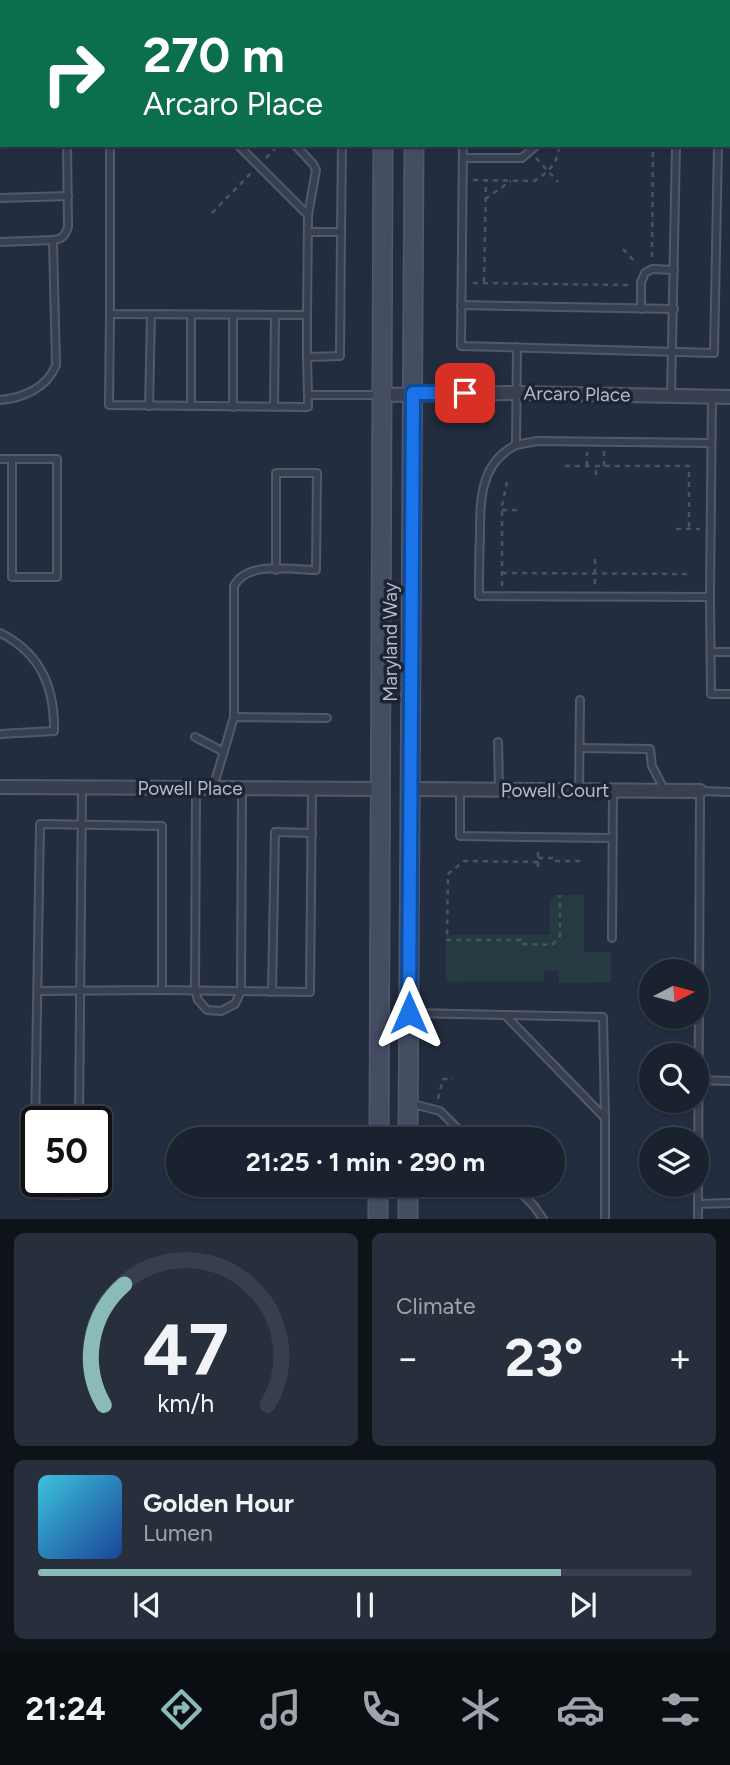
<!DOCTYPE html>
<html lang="en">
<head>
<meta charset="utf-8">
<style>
  :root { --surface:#1a2230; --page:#272f3c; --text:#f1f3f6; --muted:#9fa4ab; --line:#383f4c; --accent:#8bbbb9 }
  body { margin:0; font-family:Figtree,sans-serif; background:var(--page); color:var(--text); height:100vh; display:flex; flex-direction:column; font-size:26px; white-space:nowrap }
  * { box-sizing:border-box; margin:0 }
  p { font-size:23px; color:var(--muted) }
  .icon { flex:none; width:38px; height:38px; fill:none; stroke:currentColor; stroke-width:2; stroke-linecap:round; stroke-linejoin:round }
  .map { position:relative; height:1219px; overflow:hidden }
  .details { display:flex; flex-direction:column; gap:14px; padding:14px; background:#0e131a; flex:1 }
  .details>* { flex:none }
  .banner { position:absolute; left:0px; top:0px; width:732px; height:147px; box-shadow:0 2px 5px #0004,0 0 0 2px var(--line); background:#0b6e4f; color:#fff; overflow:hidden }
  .needle { width:46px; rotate:84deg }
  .controls { position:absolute; left:639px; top:959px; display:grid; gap:14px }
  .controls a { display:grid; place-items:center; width:70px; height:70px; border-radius:50%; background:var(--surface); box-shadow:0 2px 5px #0004,0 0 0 2px var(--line); font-size:35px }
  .speed { position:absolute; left:21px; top:1106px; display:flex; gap:14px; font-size:35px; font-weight:700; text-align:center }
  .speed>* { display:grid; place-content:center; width:91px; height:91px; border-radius:50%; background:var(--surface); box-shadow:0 2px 5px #0004,0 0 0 2px var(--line); line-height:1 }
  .speed .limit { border:4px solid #111; border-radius:10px; background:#fff; color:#111 }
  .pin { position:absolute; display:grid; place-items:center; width:60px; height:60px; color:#fff; margin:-30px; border-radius:14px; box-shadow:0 4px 10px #0006 }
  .me { position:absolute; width:77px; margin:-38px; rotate:0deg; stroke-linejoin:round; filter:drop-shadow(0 0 5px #0008) }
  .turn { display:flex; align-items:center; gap:24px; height:147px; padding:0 28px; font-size:32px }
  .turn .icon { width:91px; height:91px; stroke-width:2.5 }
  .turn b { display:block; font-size:49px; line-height:60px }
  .big { font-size:52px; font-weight:700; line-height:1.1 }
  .details .card { flex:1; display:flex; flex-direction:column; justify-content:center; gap:10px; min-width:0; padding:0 24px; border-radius:10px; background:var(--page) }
  .details .dial { align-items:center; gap:0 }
  .dial svg { height:182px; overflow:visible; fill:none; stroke:var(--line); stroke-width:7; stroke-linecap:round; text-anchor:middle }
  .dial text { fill:var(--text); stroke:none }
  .song { display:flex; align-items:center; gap:21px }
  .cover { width:84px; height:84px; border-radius:10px; background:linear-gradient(135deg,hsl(190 70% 55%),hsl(220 70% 35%)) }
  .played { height:7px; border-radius:4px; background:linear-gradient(90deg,var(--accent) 80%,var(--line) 80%) }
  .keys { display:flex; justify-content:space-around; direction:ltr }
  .heat { display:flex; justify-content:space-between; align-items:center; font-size:38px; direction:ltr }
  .details .tiles { flex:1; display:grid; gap:14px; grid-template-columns:1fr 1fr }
  .card:last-child { grid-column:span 2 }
  .trip { position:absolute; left:166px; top:1127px; width:399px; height:70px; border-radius:35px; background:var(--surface); box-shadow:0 2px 5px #0004,0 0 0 2px var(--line); font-weight:700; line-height:70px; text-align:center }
  .menu { display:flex; height:112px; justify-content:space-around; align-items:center; background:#0a0e13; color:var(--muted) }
  .menu .icon { width:49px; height:49px }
  .menu .on { color:var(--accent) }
  .menu b { font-size:32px; color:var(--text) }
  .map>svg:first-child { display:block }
</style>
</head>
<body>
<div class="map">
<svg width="730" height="1219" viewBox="0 0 730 1219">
  <rect width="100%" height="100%" fill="#232d40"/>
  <!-- green -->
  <path fill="#253b41" d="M555,895h29v57h27v30l-52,1 -1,-12h-14v10l-98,1v-47h104v-37h5z"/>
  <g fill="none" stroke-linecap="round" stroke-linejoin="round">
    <!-- lane casing -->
    <g stroke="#525a6a" stroke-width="10">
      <g id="lane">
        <path d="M63,0v2"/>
        <path d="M123,0v2"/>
        <path d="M110,145v169l197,1v42"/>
        <path d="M238,145l70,70"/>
        <path d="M295,145l18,19 3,6 -8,45 -1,100"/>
        <path d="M463,145l-2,201 253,7 4,-208"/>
        <path d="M463,158h59l15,-13"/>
        <path d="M0,198l68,-2"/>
        <path d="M308,232h33l-1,124 -33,1 1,38h71"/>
        <path d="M341,232l1,-87"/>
        <path d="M0,242l53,-2"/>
        <path d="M461,305l213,4"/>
        <path d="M641,309v-27l4,-9 7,-4 22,1"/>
        <path d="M110,314l-1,91 199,2v-12"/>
        <path d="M517,347l-1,98c-36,18 -36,55 -36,91 -1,20 -1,40 -1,60l231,1 1,97h19"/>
        <path d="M671,396l5,-251"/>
        <path d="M0,400c23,-2 47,-12 56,-35l-3,-125c9,-1 12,-4 15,-13l-1,-82"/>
        <path d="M149,406l2,-91"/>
        <path d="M191,406v-91"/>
        <path d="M233,407v-92"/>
        <path d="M274,407l1,-92"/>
        <path d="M516,445l21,-4 174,2"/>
        <path d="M0,459h57v118h-45v-118"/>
        <path d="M710,597l2,-201"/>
        <path d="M0,633c41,20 55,55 54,98l-54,3"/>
        <path d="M711,652h19"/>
        <path d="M234,717v-131c13,-26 59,-16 82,-16l1,-97h-41v97"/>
        <path d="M195,737l29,15"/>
        <path d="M498,742l1,47"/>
        <path d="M580,748l70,1 2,17 13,25"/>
        <path d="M196,788l-1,202 3,10 9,10 14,1 14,-7 6,-13 1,-203"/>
        <path d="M213,788l21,-71 93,1"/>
        <path d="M460,789v47l153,2"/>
        <path d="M579,790l1,-90"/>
        <path d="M612,938l1,-148"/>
        <path d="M162,990l148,2 2,-203"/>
        <path d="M38,991l124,-1v-164l-122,-2 -6,370 44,1v-14"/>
        <path d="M272,992l3,-160 37,1"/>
        <path d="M412,1013l93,2 100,103v101"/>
        <path d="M505,1015l98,2 2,101"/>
        <path d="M697,1080l33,1"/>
        <path d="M409,1103l31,8 28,28"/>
        <path d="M79,1122l3,-335"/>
        <path d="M513,1185l21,21 9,13"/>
        <path d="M698,1204l2,-413 30,1"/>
        <path d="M698,1219v-15l32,-1"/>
      </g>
    </g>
    <!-- street casing -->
    <g stroke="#525a6a" stroke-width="16">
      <g id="street">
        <path d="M381,395l135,-2 214,4"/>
        <path d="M0,787l380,2"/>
        <path d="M410,789l290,2"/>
      </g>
    </g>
    <!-- secondary casing -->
    <g stroke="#525a6a" stroke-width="21">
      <g id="secondary">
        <path d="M407,0l1,2"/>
        <path d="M390,2l2,-2"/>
        <path d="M379,1139l4,-994"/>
        <path d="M408,1139l6,-994"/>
        <path d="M378,1219v-34"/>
        <path d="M408,1219v-34"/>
      </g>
    </g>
    <!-- path -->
    <g stroke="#43585e" stroke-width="2.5" stroke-dasharray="5 5" stroke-linecap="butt">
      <path d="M266,158l13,-13"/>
      <path d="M536,158l22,24"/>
      <path d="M473,180l61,1c14,-8 25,-19 25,-36"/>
      <path d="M485,199l26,-18"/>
      <path d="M212,213l40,-41"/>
      <path d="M623,249l14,15"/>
      <path d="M652,257l1,-112"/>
      <path d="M484,282l2,-102"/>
      <path d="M473,283l158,2"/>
      <path d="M565,466h124v63"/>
      <path d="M587,466v-14"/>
      <path d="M604,466v-15"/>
      <path d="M596,475v-9"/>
      <path d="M502,510h15"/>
      <path d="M676,529h24"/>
      <path d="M595,559v29"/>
      <path d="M502,573l186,1"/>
      <path d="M502,586v-80l5,-24"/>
      <path d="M538,858h18v3h27"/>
      <path d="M538,862l-74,-1 -16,13 -1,66h74v4l31,1 8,-9v-41"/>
      <path d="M538,867v-20"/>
      <path d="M438,1099l5,-20h10"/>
    </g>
    <!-- lane -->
    <use href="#lane" stroke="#373f50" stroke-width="6"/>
    <!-- street -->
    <use href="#street" stroke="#373f50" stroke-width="12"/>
    <!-- secondary -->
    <use href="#secondary" stroke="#454d63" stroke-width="18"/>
  </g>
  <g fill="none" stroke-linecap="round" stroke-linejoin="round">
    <!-- route casing -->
    <g stroke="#114b97" stroke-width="18">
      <path id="route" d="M409,1013l4,-620h52"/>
    </g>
    <!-- route -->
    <use href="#route" stroke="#1a73e8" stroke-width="12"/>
  </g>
  <g text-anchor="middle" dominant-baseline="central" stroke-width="7" stroke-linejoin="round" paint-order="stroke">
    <!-- street labels -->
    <g font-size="19" fill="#b3baca" stroke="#1c2435">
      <text transform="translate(577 394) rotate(1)">Arcaro Place</text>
      <text transform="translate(390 642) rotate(-90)">Maryland Way</text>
      <text x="190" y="788">Powell Place</text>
      <text x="555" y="790">Powell Court</text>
    </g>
  </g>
</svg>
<div class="controls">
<a><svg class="needle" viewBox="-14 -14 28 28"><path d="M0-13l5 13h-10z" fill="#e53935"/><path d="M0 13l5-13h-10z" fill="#9fa4ab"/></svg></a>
<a><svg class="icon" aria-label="search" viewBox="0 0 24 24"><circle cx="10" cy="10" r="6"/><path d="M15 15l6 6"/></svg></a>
<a><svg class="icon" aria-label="layers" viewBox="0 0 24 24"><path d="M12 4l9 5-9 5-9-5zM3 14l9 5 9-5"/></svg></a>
</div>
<div class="speed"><div class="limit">50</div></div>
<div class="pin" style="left:465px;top:393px;background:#d93025"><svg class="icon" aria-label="arrive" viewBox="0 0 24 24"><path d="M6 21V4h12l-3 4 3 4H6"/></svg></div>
<svg class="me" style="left:409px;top:1013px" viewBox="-20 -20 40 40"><path d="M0-17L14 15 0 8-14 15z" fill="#1a73e8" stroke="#fff" stroke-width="4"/></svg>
<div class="trip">21:25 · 1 min · 290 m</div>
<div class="banner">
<div class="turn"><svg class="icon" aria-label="right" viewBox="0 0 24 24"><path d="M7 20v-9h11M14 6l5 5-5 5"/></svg><div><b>270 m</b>Arcaro Place</div></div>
</div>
</div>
<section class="details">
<div class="tiles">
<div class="card dial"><svg viewBox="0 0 100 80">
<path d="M14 69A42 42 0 1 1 86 69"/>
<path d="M14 69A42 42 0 0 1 23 16" stroke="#8bbbb9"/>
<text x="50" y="56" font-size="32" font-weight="700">47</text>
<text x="50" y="72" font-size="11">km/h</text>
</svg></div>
<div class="card"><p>Climate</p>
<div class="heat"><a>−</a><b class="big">23°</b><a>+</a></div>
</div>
<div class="card">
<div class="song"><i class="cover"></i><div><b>Golden Hour</b><p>Lumen</p></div></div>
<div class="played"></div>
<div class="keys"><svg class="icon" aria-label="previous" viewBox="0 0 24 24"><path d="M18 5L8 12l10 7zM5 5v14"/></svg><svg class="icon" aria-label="pause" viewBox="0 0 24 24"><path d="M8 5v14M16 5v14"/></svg><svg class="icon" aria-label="next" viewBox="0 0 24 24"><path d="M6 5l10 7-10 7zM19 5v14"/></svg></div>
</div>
</div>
</section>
<nav class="menu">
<b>21:24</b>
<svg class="icon on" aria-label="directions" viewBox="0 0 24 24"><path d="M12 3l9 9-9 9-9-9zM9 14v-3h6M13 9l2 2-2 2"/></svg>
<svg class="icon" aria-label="music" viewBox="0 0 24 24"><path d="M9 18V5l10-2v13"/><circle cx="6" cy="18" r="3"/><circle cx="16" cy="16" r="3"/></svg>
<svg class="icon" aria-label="phone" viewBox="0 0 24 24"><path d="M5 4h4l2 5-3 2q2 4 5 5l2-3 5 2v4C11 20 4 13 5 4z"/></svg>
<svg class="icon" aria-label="climate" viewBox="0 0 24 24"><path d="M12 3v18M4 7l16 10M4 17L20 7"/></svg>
<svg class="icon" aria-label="car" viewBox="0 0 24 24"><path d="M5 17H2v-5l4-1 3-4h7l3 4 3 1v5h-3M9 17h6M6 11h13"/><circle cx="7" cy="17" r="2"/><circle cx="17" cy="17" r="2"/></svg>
<svg class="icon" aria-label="filters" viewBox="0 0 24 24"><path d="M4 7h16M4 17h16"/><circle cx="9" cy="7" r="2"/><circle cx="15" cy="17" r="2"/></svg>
</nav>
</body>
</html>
